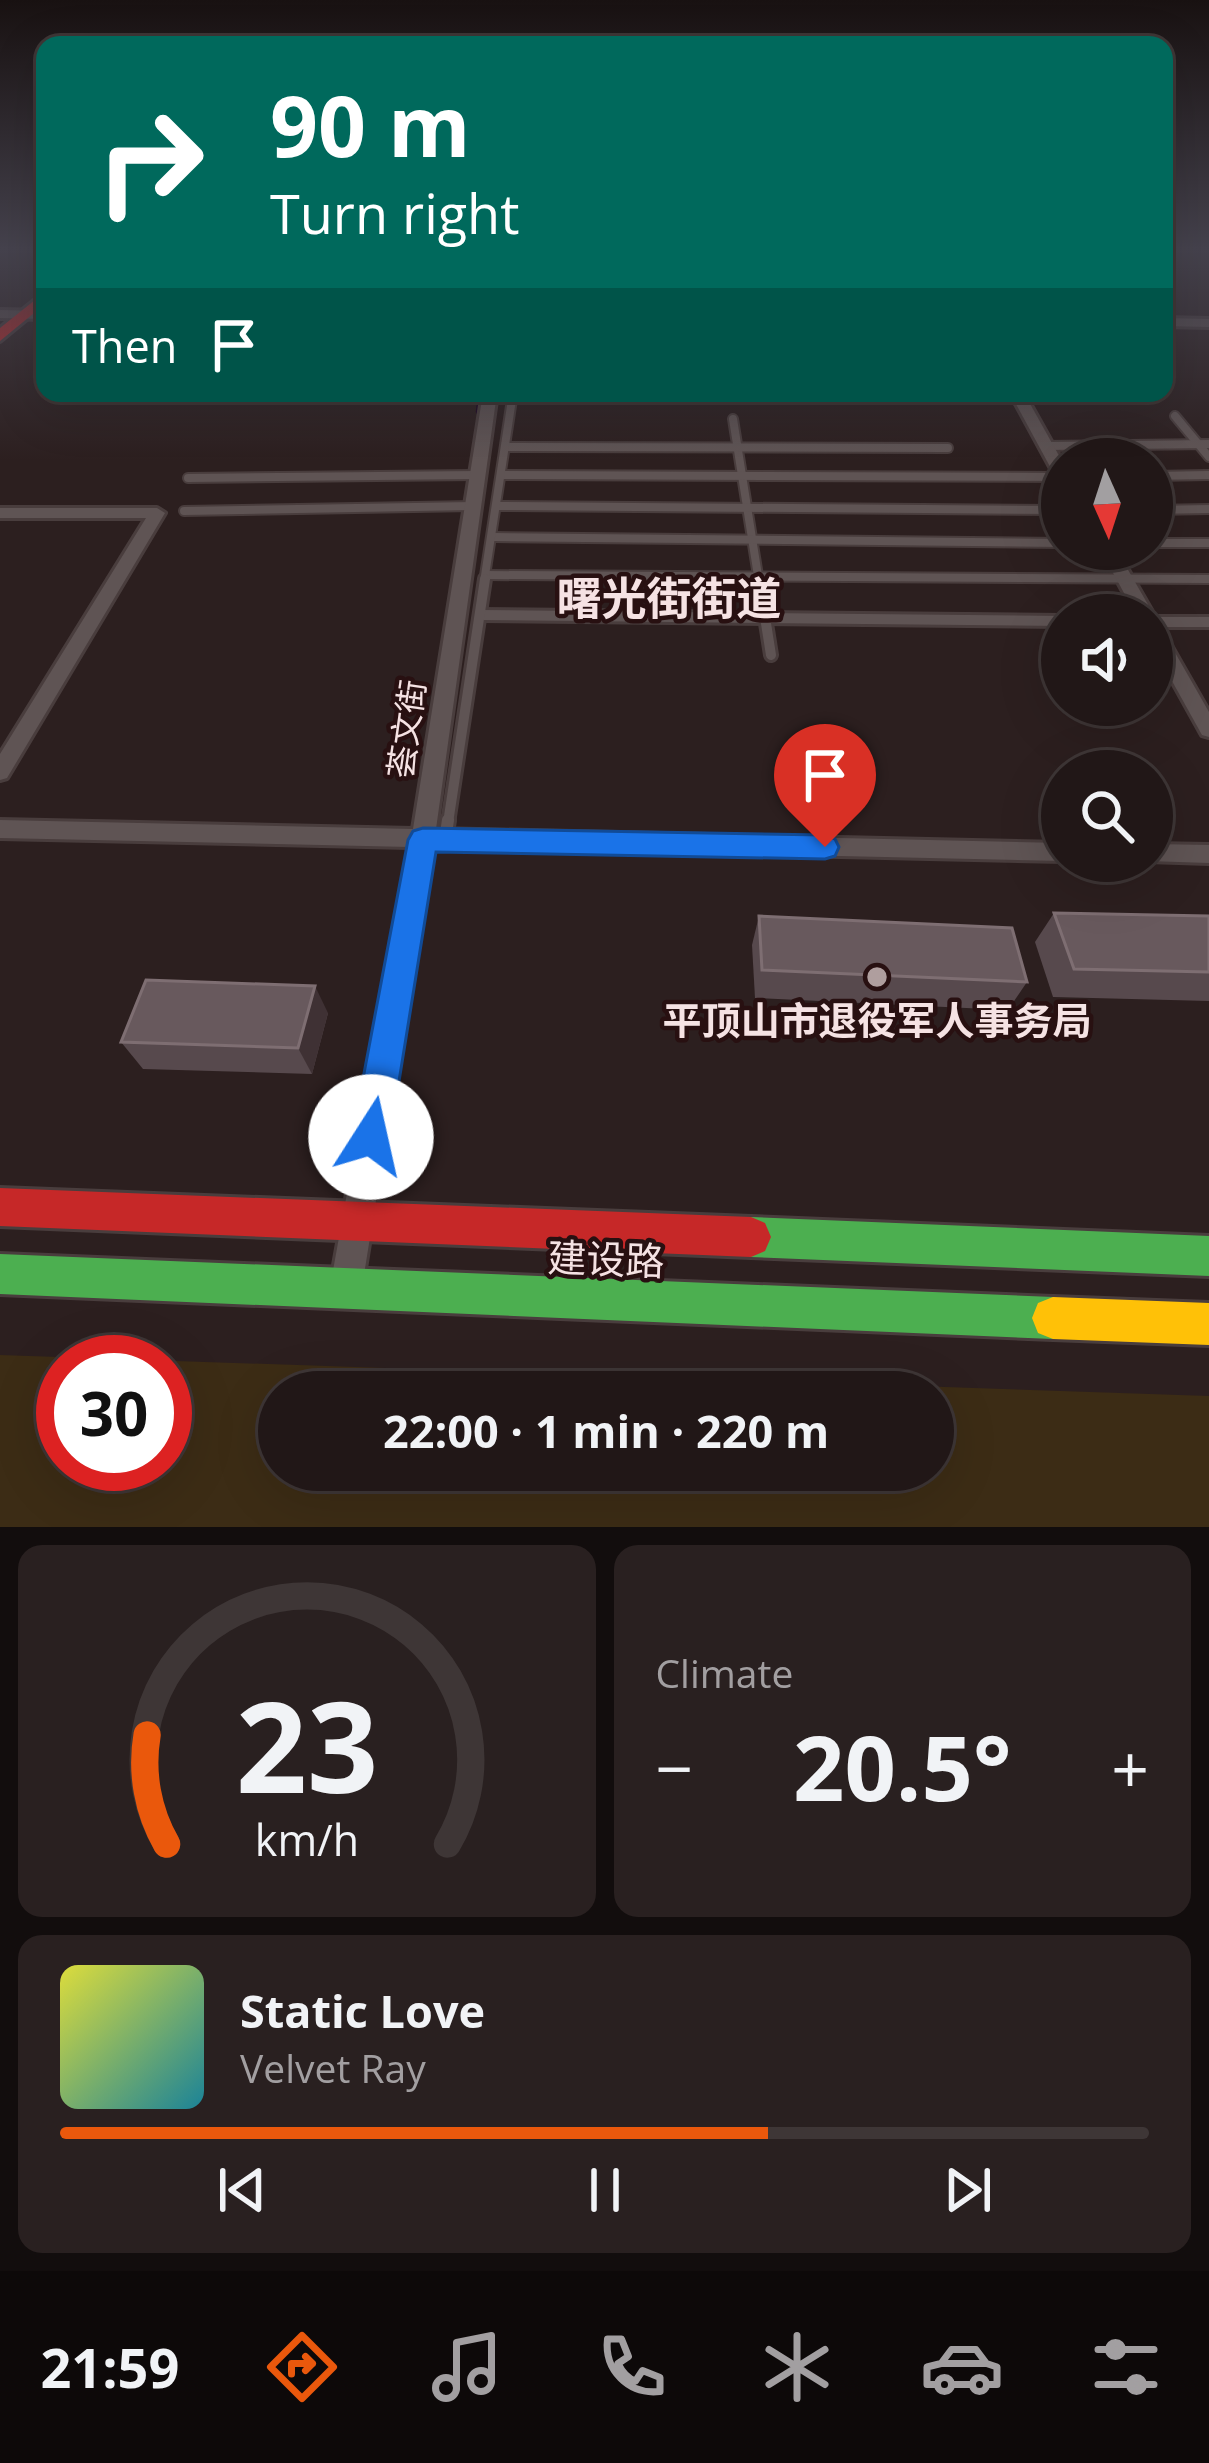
<!DOCTYPE html>
<html lang="en">
<head>
<meta charset="utf-8">
<style>
  :root { --surface:#211717; --page:#292020; --text:#f1f3f6; --muted:#a29fa1; --line:#3e3636; --accent:#ea580c }
  body { margin:0; font-family:"Open Sans","Noto Sans SC",sans-serif; background:var(--page); color:var(--text); height:100vh; display:flex; flex-direction:column; font-size:45px; white-space:nowrap }
  * { box-sizing:border-box; margin:0 }
  p { font-size:39px; color:var(--muted) }
  .icon { flex:none; width:66px; height:66px; fill:none; stroke:currentColor; stroke-width:2; stroke-linecap:round; stroke-linejoin:round }
  .map { position:relative; height:1527px; overflow:hidden }
  .drawer { display:flex; flex-direction:column; gap:18px; padding:18px; background:#120d0d; flex:1 }
  .drawer>* { flex:none }
  .banner { position:absolute; left:36px; top:36px; width:1137px; height:366px; border-radius:24px; box-shadow:0 12px 48px #0002,0 0 0 3px var(--line); background:#00695c; color:#fff; overflow:hidden }
  .needle { width:78px; rotate:177deg }
  .controls { position:absolute; left:1041px; top:438px; display:grid; gap:24px }
  .controls a { display:grid; place-items:center; width:132px; height:132px; border-radius:50%; background:var(--surface); box-shadow:0 12px 48px #0002,0 0 0 3px var(--line); font-size:60px }
  .speed { position:absolute; left:36px; top:1335px; display:flex; gap:24px; font-size:60px; font-weight:700; text-align:center }
  .speed>* { display:grid; place-content:center; width:156px; height:156px; border-radius:50%; background:var(--surface); box-shadow:0 12px 48px #0002,0 0 0 3px var(--line); line-height:1 }
  .speed .limit { border:18px solid #d22; background:#fff; color:#111 }
  .pin { position:absolute; display:grid; place-items:center; width:102px; height:102px; color:#fff; margin:-123px -51px; border-radius:50% 50% 50% 0; rotate:-45deg; box-shadow:0 0 12px #0007 }
  .pin .icon { rotate:45deg }
  .me { position:absolute; width:132px; margin:-66px; rotate:10deg; stroke-linejoin:round; filter:drop-shadow(0 0 9px #0008) }
  .turn { display:flex; align-items:center; gap:42px; height:252px; padding:0 36px; font-size:54px }
  .turn .icon { width:156px; height:156px; stroke-width:2.5 }
  .turn b { display:block; font-size:84px; line-height:102px }
  .then { display:flex; align-items:center; height:114px; padding:0 36px; background:#0003; gap:24px; font-size:45px }
  .big { font-size:90px; font-weight:700; line-height:1.1 }
  .drawer .card { flex:1; display:flex; flex-direction:column; justify-content:center; gap:18px; min-width:0; padding:0 42px; border-radius:24px; background:var(--page) }
  .drawer .dial { align-items:center; gap:0 }
  .dial svg { height:312px; overflow:visible; fill:none; stroke:var(--line); stroke-width:7; stroke-linecap:round; text-anchor:middle }
  .dial text { fill:var(--text); stroke:none }
  .song { display:flex; align-items:center; gap:36px }
  .cover { width:144px; height:144px; border-radius:18px; background:linear-gradient(135deg,hsl(60 70% 55%),hsl(190 70% 35%)) }
  .played { height:12px; border-radius:6px; background:linear-gradient(90deg,var(--accent) 65%,var(--line) 65%) }
  .keys { display:flex; justify-content:space-around; direction:ltr }
  .heat { display:flex; justify-content:space-between; align-items:center; font-size:66px; direction:ltr }
  .drawer .tiles { flex:1; display:grid; gap:18px; grid-template-columns:1fr 1fr }
  .card:last-child { grid-column:span 2 }
  .trip { position:absolute; left:258px; top:1371px; width:696px; height:120px; border-radius:60px; background:var(--surface); box-shadow:0 12px 48px #0002,0 0 0 3px var(--line); font-weight:700; line-height:120px; text-align:center }
  .tab-bar { display:flex; height:192px; justify-content:space-around; align-items:center; background:#0d0909; color:var(--muted) }
  .tab-bar .icon { width:84px; height:84px }
  .tab-bar .current { color:var(--accent) }
  .tab-bar b { font-size:54px; color:var(--text) }
  .map>svg:first-child { display:block }
</style>
</head>
<body>
<div class="map">
<svg width="1209" height="1527" viewBox="0 0 1209 1527">
  <rect width="100%" height="100%" fill="#2c1f1f"/>
  <!-- green -->
  <path fill="#3c2c15" fill-rule="evenodd" d="M0,1355l1209,41v131h-1209zM63,1362h102v102h-102zM279,1392h654v78h-654z"/>
  <g fill="none" stroke-linecap="round" stroke-linejoin="round">
    <!-- stream -->
    <path stroke="#1d0724" stroke-width="4.5" d="M478,412l2,-19"/>
    <!-- lane-far2 casing -->
    <g stroke="#493d3d" stroke-width="12">
      <g id="lane-far2">
        <path d="M1175,416l34,41"/>
        <path d="M733,419l26,163"/>
        <path d="M1046,446l163,-2"/>
        <path d="M506,447l442,1"/>
        <path d="M502,475l560,2"/>
        <path d="M1152,476l57,-1"/>
        <path d="M188,478l289,-3"/>
        <path d="M498,506l564,4"/>
        <path d="M1152,510l57,-1"/>
        <path d="M184,511l289,-5"/>
        <path d="M494,537l568,6"/>
        <path d="M1152,543h57"/>
        <path d="M487,575l722,4"/>
        <path d="M484,582l29,-189"/>
      </g>
    </g>
    <!-- lane-far1 casing -->
    <g stroke="#493d3d" stroke-width="16">
      <g id="lane-far1">
        <path d="M759,579l12,76"/>
        <path d="M481,615l581,6"/>
        <path d="M1152,622h57"/>
        <path d="M448,823l37,-244"/>
      </g>
    </g>
    <!-- lane casing -->
    <g stroke="#493d3d" stroke-width="18">
      <path id="lane" d="M445,840l3,-20"/>
    </g>
    <!-- street casing -->
    <g stroke="#493d3d" stroke-width="6">
      <g id="street">
        <path d="M0,310l45,1v8l-45,-1z"/>
        <path d="M1164,318l45,1v8l-45,-1z"/>
        <path d="M483,393h14l-61,436 626,14 1,18 -630,-14 -71,440 -5,11 -11,5 -11,-5 -5,-11 80,-440 -410,-9v-18l413,9z"/>
        <path d="M1010,393h14l38,68v18l-8,-5z"/>
        <path d="M0,508h157l8,5 -158,265 -7,2v-26l146,-236h-146z"/>
        <path d="M1100,549h16l38,66 -2,3v-3h-16z"/>
        <path d="M1152,622l9,6 48,84v25l-7,-2 -50,-90z"/>
        <path d="M1152,844l57,1v18l-61,-2h4z"/>
      </g>
    </g>
    <!-- fast casing -->
    <g stroke="#493d3d" stroke-width="6">
      <g id="fast">
        <path d="M751,1217l458,19v40l-458,-19 -14,-6 -6,-14 6,-14z"/>
        <path d="M0,1254l1053,43 15,6 6,15 -6,15 -15,6 -1053,-45z"/>
      </g>
    </g>
    <!-- slow casing -->
    <g stroke="#493d3d" stroke-width="6">
      <path id="slow" d="M1053,1297l156,6v42l-156,-6 -15,-6 -6,-15 6,-15z"/>
    </g>
    <!-- jam casing -->
    <g stroke="#493d3d" stroke-width="6">
      <g id="jam">
        <path d="M45,292v12l-45,37v-13z"/>
        <path d="M0,1188l751,29 14,6 6,14 -6,14 -14,6 -751,-31z"/>
      </g>
    </g>
    <!-- lane-far2 -->
    <use href="#lane-far2" stroke="#5f5454" stroke-width="8"/>
    <!-- lane-far1 -->
    <use href="#lane-far1" stroke="#5f5454" stroke-width="10"/>
    <!-- lane -->
    <use href="#lane" stroke="#5f5454" stroke-width="12"/>
    <!-- street -->
    <use href="#street" fill="#5f5454" fill-rule="evenodd"/>
    <!-- fast -->
    <use href="#fast" fill="#4caf50" fill-rule="evenodd"/>
    <!-- slow -->
    <use href="#slow" fill="#ffc107" fill-rule="evenodd"/>
    <!-- jam -->
    <use href="#jam" fill="#c62828" fill-rule="evenodd"/>
  </g>
  <!-- wall -->
  <g fill="#57494d">
    <path d="M1054,913l155,3v85l-156,-4 -18,-55z"/>
    <path d="M759,916l268,66 -19,28 -253,-12 -3,-53z"/>
    <path d="M328,1013l-16,61 -169,-5 -22,-27z"/>
  </g>
  <!-- shaded-wall -->
  <path fill="#3f3134" d="M315,986l13,27 -16,61 -14,-26z"/>
  <!-- building -->
  <g fill="#68595d" stroke="#7e6e72" stroke-width="3">
    <path d="M1054,913l155,3v56l-135,-3z"/>
    <path d="M759,916l253,12 15,54 -265,-12z"/>
    <path d="M146,980l169,6 -17,62 -177,-6z"/>
  </g>
  <!-- sky -->
  <linearGradient id="sky" x2="0" y2="1"><stop stop-color="#181111"/><stop offset="0.54" stop-color="#45424d"/><stop offset="1" stop-color="#45424d" stop-opacity="0"/></linearGradient>
  <rect width="1209" height="461" fill="url(#sky)"/>
  <!-- route -->
  <path fill="#1a73e8" stroke="#114b97" stroke-width="3" d="M423,828l402,7 10,4 4,8 -4,9 -10,3 -389,-7 -46,285 -6,13 -13,6 -13,-6 -6,-13 56,-297 5,-9z"/>
  <!-- markers -->
  <circle fill="#af9e9e" stroke="#281011" stroke-width="4.5" cx="877" cy="977" r="12"/>
  <g text-anchor="middle" dominant-baseline="central" stroke-width="9" stroke-linejoin="round" paint-order="stroke">
    <!-- street labels -->
    <g font-size="33" fill="#f5e2e3" stroke="#281011">
      <text transform="translate(406 729) rotate(-82)">荟文街</text>
    </g>
    <!-- near-poi labels -->
    <g font-size="39" font-weight="bold" fill="#f5e2e3" stroke="#281011">
      <text x="877" y="1019">平顶山市退役军人事务局</text>
    </g>
    <!-- near-street labels -->
    <g font-size="39" fill="#f5e2e3" stroke="#281011">
      <text transform="translate(606 1258) rotate(2)">建设路</text>
    </g>
    <!-- district labels -->
    <g font-size="45" font-weight="bold" fill="#f5e2e3" stroke="#281011">
      <text x="669" y="597">曙光街街道</text>
    </g>
  </g>
</svg>
<div class="controls">
<a><svg class="needle" viewBox="-14 -14 28 28"><path d="M0-13l5 13h-10z" fill="#e53935"/><path d="M0 13l5-13h-10z" fill="#a29fa1"/></svg></a>
<a><svg class="icon" aria-label="sound" viewBox="0 0 24 24"><path d="M4 9h4l5-4v14l-5-4H4zM17 9q2 3 0 6"/></svg></a>
<a><svg class="icon" aria-label="search" viewBox="0 0 24 24"><circle cx="10" cy="10" r="6"/><path d="M15 15l6 6"/></svg></a>
</div>
<div class="speed"><div class="limit">30</div></div>
<div class="pin" style="left:825px;top:847px;background:#d93025"><svg class="icon" aria-label="arrive" viewBox="0 0 24 24"><path d="M6 21V4h12l-3 4 3 4H6"/></svg></div>
<svg class="me" style="left:371px;top:1137px" viewBox="-20 -20 40 40"><circle r="19" fill="#fff"/><path d="M0-13L10 11 0 6-10 11z" fill="#1a73e8"/></svg>
<div class="trip">22:00 · 1 min · 220 m</div>
<div class="banner">
<div class="turn"><svg class="icon" aria-label="right" viewBox="0 0 24 24"><path d="M7 20v-9h11M14 6l5 5-5 5"/></svg><div><b>90 m</b>Turn right</div></div>
<div class="then">Then<svg class="icon" aria-label="arrive" viewBox="0 0 24 24"><path d="M6 21V4h12l-3 4 3 4H6"/></svg></div>
</div>
</div>
<section class="drawer">
<div class="tiles">
<div class="card dial"><svg viewBox="0 0 100 80">
<path d="M14 69A42 42 0 1 1 86 69"/>
<path d="M14 69A42 42 0 0 1 9 41" stroke="#ea580c"/>
<text x="50" y="56" font-size="32" font-weight="700">23</text>
<text x="50" y="72" font-size="11">km/h</text>
</svg></div>
<div class="card"><p>Climate</p>
<div class="heat"><a>−</a><b class="big">20.5°</b><a>+</a></div>
</div>
<div class="card">
<div class="song"><i class="cover"></i><div><b>Static Love</b><p>Velvet Ray</p></div></div>
<div class="played"></div>
<div class="keys"><svg class="icon" aria-label="previous" viewBox="0 0 24 24"><path d="M18 5L8 12l10 7zM5 5v14"/></svg><svg class="icon" aria-label="pause" viewBox="0 0 24 24"><path d="M8 5v14M16 5v14"/></svg><svg class="icon" aria-label="next" viewBox="0 0 24 24"><path d="M6 5l10 7-10 7zM19 5v14"/></svg></div>
</div>
</div>
</section>
<nav class="tab-bar">
<b>21:59</b>
<svg class="icon current" aria-label="directions" viewBox="0 0 24 24"><path d="M12 3l9 9-9 9-9-9zM9 14v-3h6M13 9l2 2-2 2"/></svg>
<svg class="icon" aria-label="music" viewBox="0 0 24 24"><path d="M9 18V5l10-2v13"/><circle cx="6" cy="18" r="3"/><circle cx="16" cy="16" r="3"/></svg>
<svg class="icon" aria-label="phone" viewBox="0 0 24 24"><path d="M5 4h4l2 5-3 2q2 4 5 5l2-3 5 2v4C11 20 4 13 5 4z"/></svg>
<svg class="icon" aria-label="climate" viewBox="0 0 24 24"><path d="M12 3v18M4 7l16 10M4 17L20 7"/></svg>
<svg class="icon" aria-label="car" viewBox="0 0 24 24"><path d="M5 17H2v-5l4-1 3-4h7l3 4 3 1v5h-3M9 17h6M6 11h13"/><circle cx="7" cy="17" r="2"/><circle cx="17" cy="17" r="2"/></svg>
<svg class="icon" aria-label="filters" viewBox="0 0 24 24"><path d="M4 7h16M4 17h16"/><circle cx="9" cy="7" r="2"/><circle cx="15" cy="17" r="2"/></svg>
</nav>
</body>
</html>
